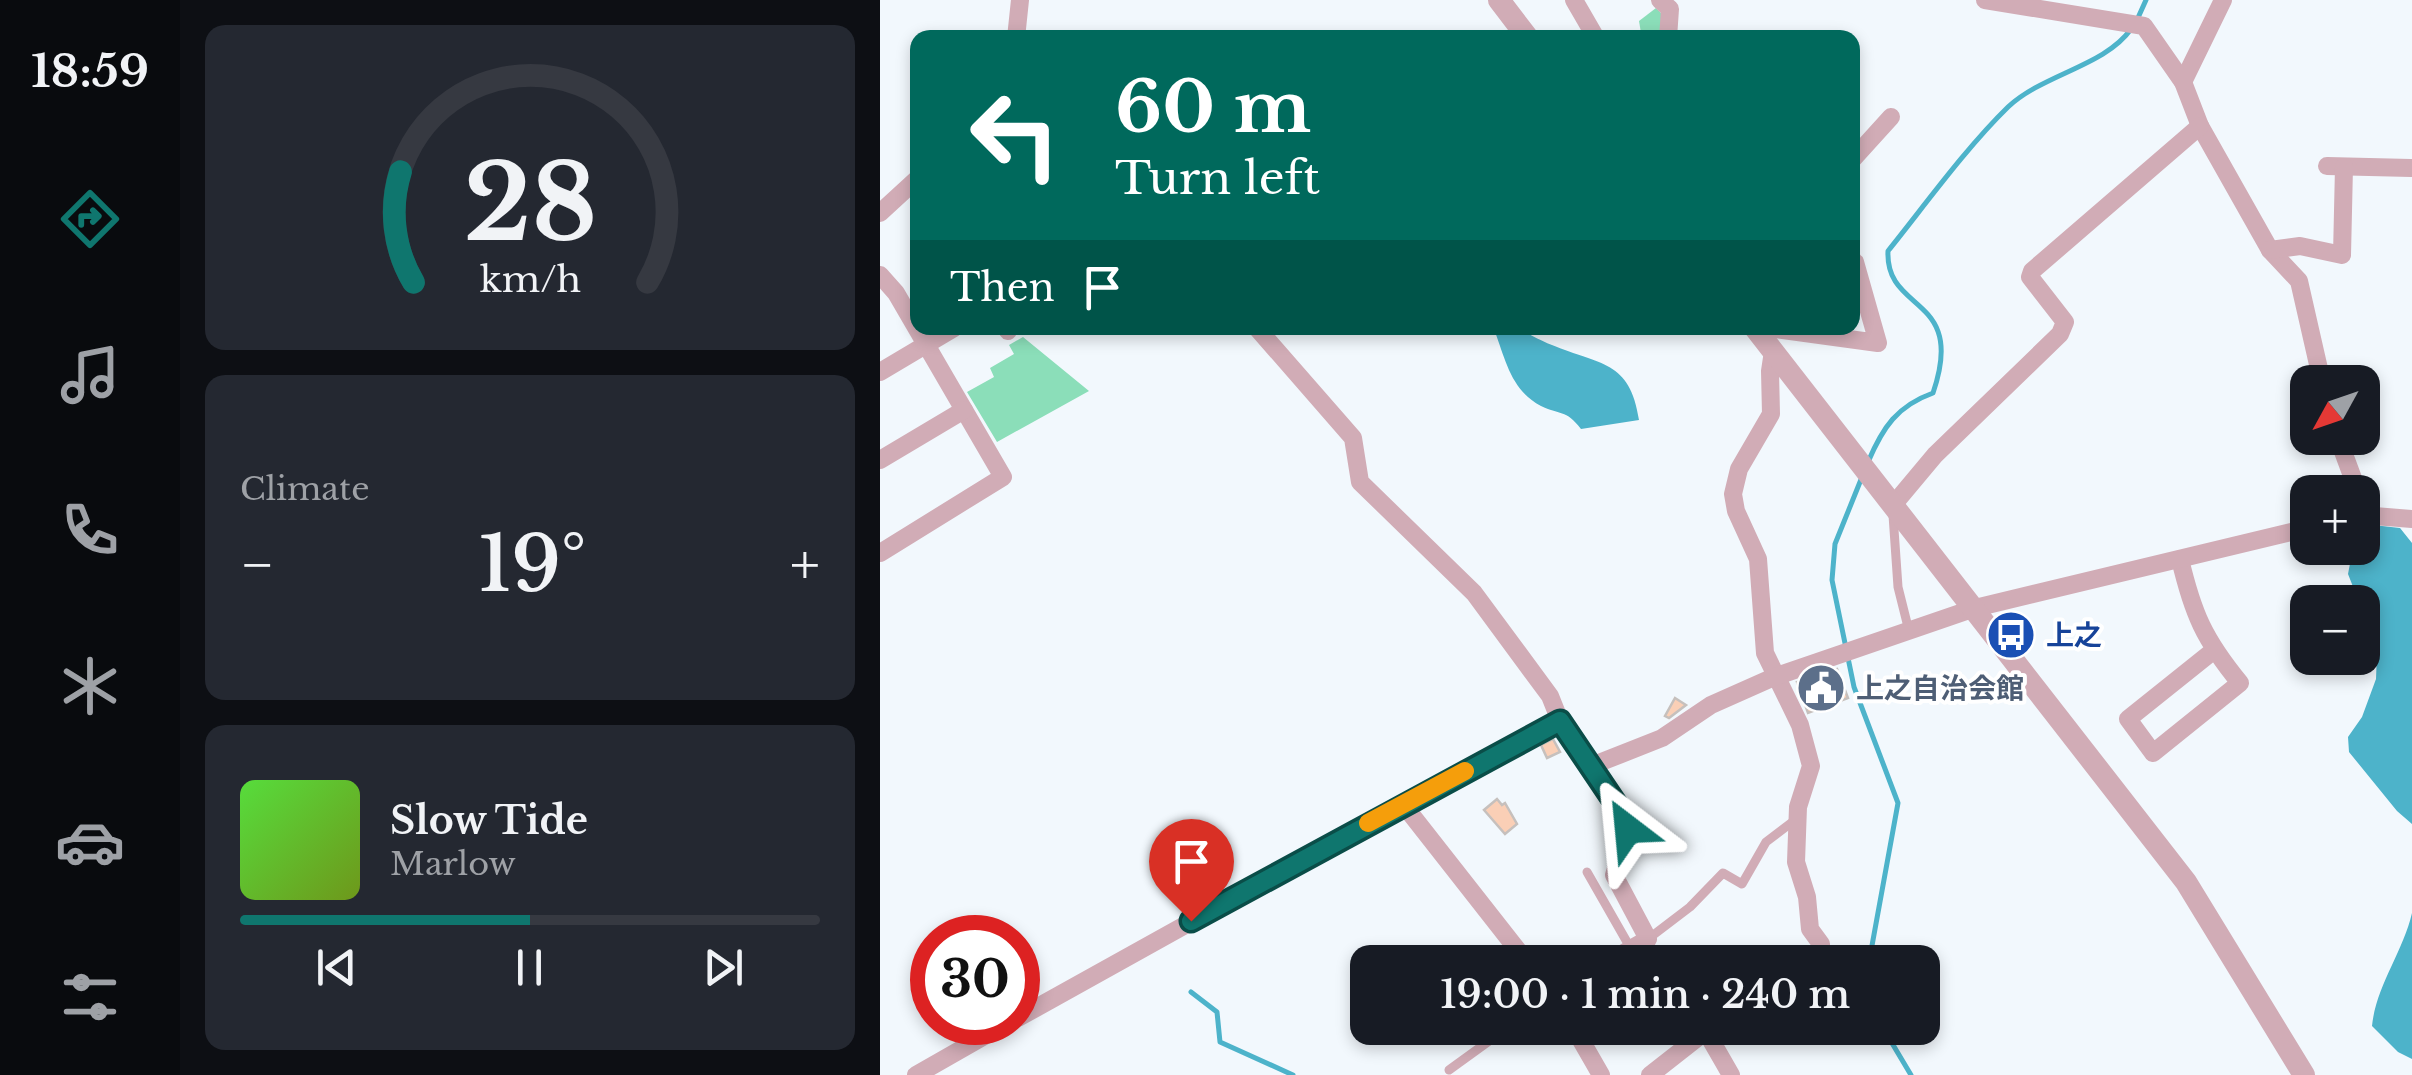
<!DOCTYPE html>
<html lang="en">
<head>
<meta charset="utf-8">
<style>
  :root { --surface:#171b24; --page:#242831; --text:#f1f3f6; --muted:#9ea1a6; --line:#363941; --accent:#0f766e }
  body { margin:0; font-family:"Libre Baskerville","Noto Sans JP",serif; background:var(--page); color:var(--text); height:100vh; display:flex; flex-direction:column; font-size:38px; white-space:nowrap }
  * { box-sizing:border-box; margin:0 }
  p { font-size:32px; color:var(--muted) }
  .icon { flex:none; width:55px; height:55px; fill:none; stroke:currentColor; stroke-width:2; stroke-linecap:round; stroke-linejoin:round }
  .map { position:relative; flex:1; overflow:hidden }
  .drawer { display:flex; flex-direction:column; gap:25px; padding:25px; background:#0d0f14; width:700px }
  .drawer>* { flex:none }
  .guide { position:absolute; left:30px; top:30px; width:950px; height:305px; border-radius:20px; box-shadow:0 5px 15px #0003; background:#00695c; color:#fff; overflow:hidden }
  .needle { width:65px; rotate:230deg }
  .buttons { position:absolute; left:1410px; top:365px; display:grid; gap:20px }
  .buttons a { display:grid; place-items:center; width:90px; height:90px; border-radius:20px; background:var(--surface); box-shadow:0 5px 15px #0003; font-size:50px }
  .speed { position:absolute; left:30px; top:915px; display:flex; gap:20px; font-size:50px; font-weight:700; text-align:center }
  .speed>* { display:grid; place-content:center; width:130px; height:130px; border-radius:50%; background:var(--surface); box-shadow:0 5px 15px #0003; line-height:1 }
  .speed .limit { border:15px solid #d22; background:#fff; color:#111 }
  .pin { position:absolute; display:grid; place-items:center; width:85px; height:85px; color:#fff; margin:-102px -42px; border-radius:50% 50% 50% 0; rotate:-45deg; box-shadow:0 0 10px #0007 }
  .pin .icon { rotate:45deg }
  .me { position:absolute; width:110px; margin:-55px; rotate:331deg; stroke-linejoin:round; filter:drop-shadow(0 0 8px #0008) }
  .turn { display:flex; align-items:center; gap:35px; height:210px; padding:0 40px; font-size:45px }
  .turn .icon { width:130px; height:130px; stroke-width:2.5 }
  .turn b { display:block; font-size:70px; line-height:85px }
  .then { display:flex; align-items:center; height:95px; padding:0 40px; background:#0003; gap:20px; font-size:38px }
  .big { font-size:75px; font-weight:600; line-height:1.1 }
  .drawer .widget { flex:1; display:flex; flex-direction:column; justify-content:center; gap:15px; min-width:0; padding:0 35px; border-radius:20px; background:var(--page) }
  .drawer .dial { align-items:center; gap:0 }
  .dial svg { height:260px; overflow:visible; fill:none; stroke:var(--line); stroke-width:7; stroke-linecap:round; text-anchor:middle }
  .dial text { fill:var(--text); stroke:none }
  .song { display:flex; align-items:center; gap:30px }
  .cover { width:120px; height:120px; border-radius:15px; background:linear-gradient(135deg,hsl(110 70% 55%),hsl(80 70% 35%)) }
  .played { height:10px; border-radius:5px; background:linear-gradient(90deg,var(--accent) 50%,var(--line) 50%) }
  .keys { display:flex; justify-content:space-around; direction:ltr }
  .heat { display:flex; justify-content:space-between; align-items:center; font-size:55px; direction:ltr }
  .trip { position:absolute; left:470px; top:945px; width:590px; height:100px; border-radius:20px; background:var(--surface); box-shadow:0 5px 15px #0003; font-weight:600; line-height:100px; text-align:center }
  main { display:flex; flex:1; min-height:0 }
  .tabs { display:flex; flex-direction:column; width:180px; justify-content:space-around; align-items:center; background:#090b0e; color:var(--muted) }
  .tabs .icon { width:70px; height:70px }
  .tabs .selected { color:var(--accent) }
  .tabs b { font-size:45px; color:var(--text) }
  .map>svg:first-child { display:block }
</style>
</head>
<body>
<main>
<nav class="tabs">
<b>18:59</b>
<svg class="icon selected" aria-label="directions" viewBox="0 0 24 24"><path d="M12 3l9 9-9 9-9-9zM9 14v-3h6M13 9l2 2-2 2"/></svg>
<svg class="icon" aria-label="music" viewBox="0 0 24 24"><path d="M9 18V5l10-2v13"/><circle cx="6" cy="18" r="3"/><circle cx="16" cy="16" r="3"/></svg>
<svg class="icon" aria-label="phone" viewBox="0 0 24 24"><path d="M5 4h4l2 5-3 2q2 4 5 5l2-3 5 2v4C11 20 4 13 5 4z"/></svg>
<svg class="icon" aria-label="climate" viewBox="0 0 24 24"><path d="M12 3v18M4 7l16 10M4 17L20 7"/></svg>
<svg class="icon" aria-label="car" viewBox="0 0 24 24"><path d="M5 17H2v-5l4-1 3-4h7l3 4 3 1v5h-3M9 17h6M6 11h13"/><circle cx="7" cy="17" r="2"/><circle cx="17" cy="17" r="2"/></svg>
<svg class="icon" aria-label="filters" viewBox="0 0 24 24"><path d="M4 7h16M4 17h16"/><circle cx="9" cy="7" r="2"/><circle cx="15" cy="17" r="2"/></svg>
</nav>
<section class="drawer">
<div class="widget dial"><svg viewBox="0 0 100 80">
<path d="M14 69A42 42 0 1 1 86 69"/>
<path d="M14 69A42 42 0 0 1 10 35" stroke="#0f766e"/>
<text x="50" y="56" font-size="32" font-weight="700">28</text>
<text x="50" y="72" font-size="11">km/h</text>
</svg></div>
<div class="widget"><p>Climate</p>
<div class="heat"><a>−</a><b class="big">19°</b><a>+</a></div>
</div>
<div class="widget">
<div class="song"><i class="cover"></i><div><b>Slow Tide</b><p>Marlow</p></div></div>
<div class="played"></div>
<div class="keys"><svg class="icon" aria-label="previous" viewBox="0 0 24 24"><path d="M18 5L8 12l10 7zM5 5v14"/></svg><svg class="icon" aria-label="pause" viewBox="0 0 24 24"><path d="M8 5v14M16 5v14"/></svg><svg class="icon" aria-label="next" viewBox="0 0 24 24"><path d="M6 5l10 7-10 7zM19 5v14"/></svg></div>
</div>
</section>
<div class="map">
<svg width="1532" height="1075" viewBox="0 0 1532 1075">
  <rect width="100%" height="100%" fill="#f2f8fd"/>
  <!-- green -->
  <g fill="#8bdeb9">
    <path d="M776,8l7,7 -1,17 -21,1 -2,-12z"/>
    <path d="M143,337l66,54 -92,51 -30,-50 27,-15 -4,-9 24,-14 -5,-9z"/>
  </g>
  <!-- water -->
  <g fill="#4db3ca">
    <path d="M621,328c22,-1 32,10 51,17 48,20 78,15 87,75l-58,9c-15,-20 -22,-14 -40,-23 -30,-16 -35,-45 -46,-74z"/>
    <path d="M1493,525l27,3 12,15v281l-15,-13 -48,-59 -1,-15 14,-20 14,-38 1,-26 -14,-21 -1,-30h-3l-11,-28 5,-26h9l1,-20z"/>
    <path d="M1532,913v146l-14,-7 -26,-26c4,-40 31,-74 40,-113z"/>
  </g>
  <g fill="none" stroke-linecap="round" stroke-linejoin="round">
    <!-- stream -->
    <g stroke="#4db3ca" stroke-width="5">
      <path d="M1257,20l9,-20"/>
      <path d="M988,462c15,-35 29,-56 65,-69 34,-99 -48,-79 -45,-142 37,-46 78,-103 120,-144 35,-33 97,-41 123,-78"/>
      <path d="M982,477l-27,67 -3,36 22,107 44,116 -29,159"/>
      <path d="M311,992l26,20 3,30 73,33"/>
      <path d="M1003,1028l28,47"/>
    </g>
  </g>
  <!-- building -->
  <g fill="#facfb6" stroke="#c6c0bd" stroke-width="2.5">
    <path d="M957,669l11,29 -40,15 -11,-31z"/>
    <path d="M795,698l11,7 -17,13 -4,-2z"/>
    <path d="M673,739l7,13 -13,6 -6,-13z"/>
    <path d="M617,799l5,6 3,-2 12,21 -12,10 -21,-24z"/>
  </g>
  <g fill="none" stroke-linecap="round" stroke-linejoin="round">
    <!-- service -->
    <g stroke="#d1acb6" stroke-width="9">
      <path d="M1013,515l5,72 11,44"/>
      <path d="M707,872l44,77"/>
      <path d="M768,939l42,-32 33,-34 19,11 24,-42 29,-22"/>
      <path d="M569,1070l58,-42"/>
    </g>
    <!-- minor -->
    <g stroke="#d1acb6" stroke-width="18">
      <path d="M694,0l22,38"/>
      <path d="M780,0l10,9 -2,29"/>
      <path d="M1105,0l159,26 39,56 17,44 70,124 29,31 23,101"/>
      <path d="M136,38l4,-38"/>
      <path d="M1303,82l40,-82"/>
      <path d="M972,160l39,-43"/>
      <path d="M1447,166l84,2"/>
      <path d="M0,213l38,-35"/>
      <path d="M1390,250l30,-4 42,9 2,-88"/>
      <path d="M0,275l16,18 107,184 -123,76"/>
      <path d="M126,328l2,3"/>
      <path d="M377,328l96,110 7,44 114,111 76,103 10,25"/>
      <path d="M880,334l8,-6 110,15 -23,-81"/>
      <path d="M893,351l-3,20 1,43 -32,55 -6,25 3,17 22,48 7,94 35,72 11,41 -13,41 -2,55 11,35 3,32 11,15"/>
      <path d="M0,372l74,-44"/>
      <path d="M1458,438l20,54"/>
      <path d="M0,460l84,-50"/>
      <path d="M1014,504l41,-49 125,-121 5,-12 -35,-45 2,-6 168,-145"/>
      <path d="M1482,515l50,4"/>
      <path d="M1300,559c13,55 24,80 60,124l-87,70 -25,-34 85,-68"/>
      <path d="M711,766l35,53 2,10 -14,46 34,64 -40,23"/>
      <path d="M523,804l124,158"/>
      <path d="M138,1018l385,-214 157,-83 31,45 71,-28 49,-33 63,-28 201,-69 333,-80"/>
      <path d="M694,1028l27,47"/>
      <path d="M824,1028l27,47"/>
      <path d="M36,1075l93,-53"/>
      <path d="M770,1075l60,-47"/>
    </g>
    <!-- tertiary -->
    <g stroke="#d1acb6" stroke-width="22">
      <path d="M619,0l29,38"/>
      <path d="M875,328l431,554 118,193"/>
    </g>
  </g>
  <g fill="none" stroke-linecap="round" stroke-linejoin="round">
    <!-- route casing -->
    <g stroke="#0a4d48" stroke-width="25">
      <path id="route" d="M311,921l369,-200 66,98 2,10"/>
    </g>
    <!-- route -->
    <use href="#route" stroke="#0f766e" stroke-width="18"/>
    <!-- slow -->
    <path stroke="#f59e0b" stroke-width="18" d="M488,823l97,-52"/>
  </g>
  <!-- icons -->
  <defs>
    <g id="bus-disc" transform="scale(2.5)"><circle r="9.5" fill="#1a4fb4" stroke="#fff"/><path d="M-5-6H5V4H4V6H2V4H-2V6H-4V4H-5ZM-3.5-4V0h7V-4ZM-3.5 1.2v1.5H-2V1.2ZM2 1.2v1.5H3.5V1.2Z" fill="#fff"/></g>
    <g id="civic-disc" transform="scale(2.5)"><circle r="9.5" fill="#5c6f8a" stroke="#fff"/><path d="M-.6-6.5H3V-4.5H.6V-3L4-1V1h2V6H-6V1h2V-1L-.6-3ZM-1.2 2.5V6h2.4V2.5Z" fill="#fff"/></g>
  </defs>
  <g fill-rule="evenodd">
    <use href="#bus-disc" x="1131" y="635"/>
    <use href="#civic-disc" x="941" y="688"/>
  </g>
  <g text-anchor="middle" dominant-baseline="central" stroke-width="8" stroke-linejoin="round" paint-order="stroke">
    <!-- transit labels -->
    <g font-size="28" font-weight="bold" fill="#164399" stroke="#fff" text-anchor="start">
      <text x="1166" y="635">上之</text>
    </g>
    <!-- service labels -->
    <g font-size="28" font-weight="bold" fill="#4e5e75" stroke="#fff" text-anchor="start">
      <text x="976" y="688">上之自治会館</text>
    </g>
  </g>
</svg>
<div class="buttons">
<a><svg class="needle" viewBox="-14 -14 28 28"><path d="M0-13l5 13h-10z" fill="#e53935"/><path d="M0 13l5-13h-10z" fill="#9ea1a6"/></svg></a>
<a>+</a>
<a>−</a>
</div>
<div class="speed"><div class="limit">30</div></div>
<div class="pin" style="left:311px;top:921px;background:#d93025"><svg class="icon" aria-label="arrive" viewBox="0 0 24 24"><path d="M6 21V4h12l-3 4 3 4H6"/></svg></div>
<svg class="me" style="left:748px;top:829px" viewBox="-20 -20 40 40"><path d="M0-17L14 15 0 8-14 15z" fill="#0f766e" stroke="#fff" stroke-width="4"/></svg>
<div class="trip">19:00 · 1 min · 240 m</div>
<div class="guide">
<div class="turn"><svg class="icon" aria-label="left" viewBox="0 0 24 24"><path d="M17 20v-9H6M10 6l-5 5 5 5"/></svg><div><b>60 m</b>Turn left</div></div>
<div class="then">Then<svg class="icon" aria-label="arrive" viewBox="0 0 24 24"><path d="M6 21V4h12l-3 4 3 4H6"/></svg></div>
</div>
</div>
</main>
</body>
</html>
